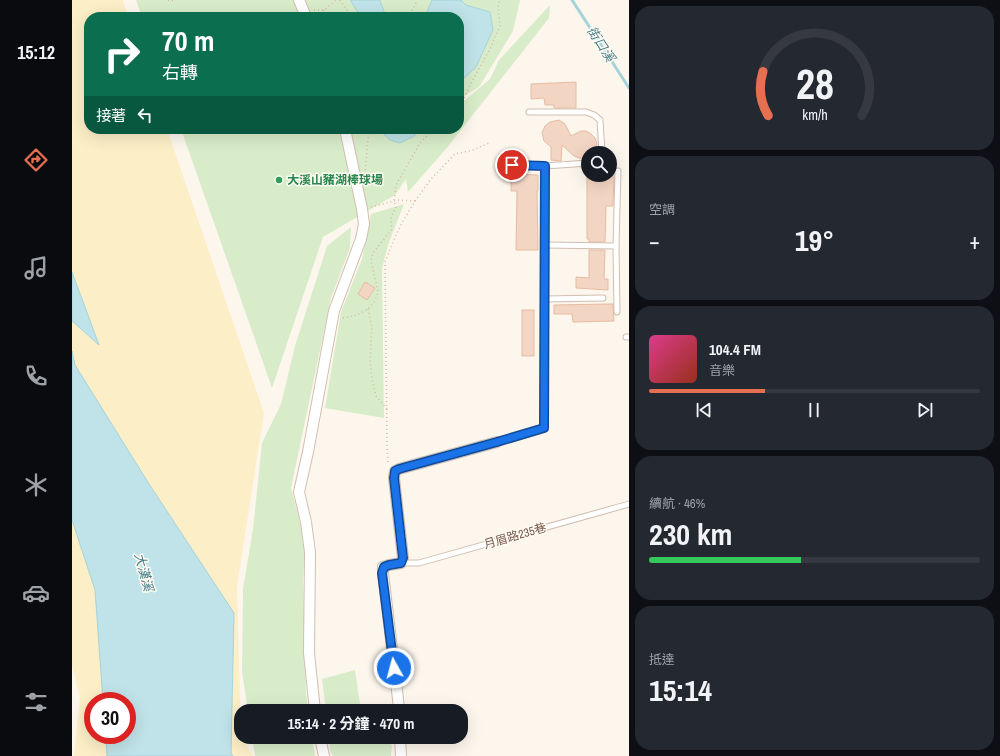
<!DOCTYPE html>
<html lang="zh-TW">
<head>
<meta charset="utf-8">
<style>
  :root { --surface:#171b24; --page:#242831; --text:#f1f3f6; --muted:#9ea1a6; --line:#363941; --accent:#e76f51 }
  body { margin:0; font-family:"Archivo Narrow","Noto Sans TC",sans-serif; background:var(--page); color:var(--text); height:100vh; display:flex; flex-direction:column; font-size:15px; white-space:nowrap }
  * { box-sizing:border-box; margin:0 }
  p { font-size:13px; color:var(--muted) }
  .icon { flex:none; width:22px; height:22px; fill:none; stroke:currentColor; stroke-width:2; stroke-linecap:round; stroke-linejoin:round }
  .map { position:relative; flex:1; overflow:hidden }
  .drawer { display:flex; flex-direction:column; gap:6px; padding:6px; background:#0d0f14; width:371px }
  .drawer>* { flex:none }
  .hud { position:absolute; left:12px; top:12px; width:380px; height:122px; border-radius:16px; box-shadow:0 4px 16px #0002; background:#0b6e4f; color:#fff; overflow:hidden }
  .buttons { position:absolute; left:509px; top:146px; display:grid; gap:8px }
  .buttons a { display:grid; place-items:center; width:36px; height:36px; border-radius:50%; background:var(--surface); box-shadow:0 4px 16px #0002; font-size:20px }
  .speed { position:absolute; left:12px; top:692px; display:flex; gap:8px; font-size:20px; font-weight:700; text-align:center }
  .speed>* { display:grid; place-content:center; width:52px; height:52px; border-radius:50%; background:var(--surface); box-shadow:0 4px 16px #0002; line-height:1 }
  .speed .limit { border:6px solid #d22; background:#fff; color:#111 }
  .pin { position:absolute; display:grid; place-items:center; width:34px; height:34px; color:#fff; margin:-17px; border:2px solid #fff; border-radius:50%; box-shadow:0 1px 4px #0007 }
  .me { position:absolute; width:44px; margin:-22px; rotate:353deg; stroke-linejoin:round; filter:drop-shadow(0 0 3px #0008) }
  .turn { display:flex; align-items:center; gap:14px; height:84px; padding:0 12px; font-size:18px }
  .turn .icon { width:52px; height:52px; stroke-width:2.5 }
  .turn b { display:block; font-size:28px; line-height:34px }
  .then { display:flex; align-items:center; height:38px; padding:0 12px; background:#0003; gap:8px; font-size:15px }
  .big { font-size:30px; font-weight:700; line-height:1.1 }
  .drawer .widget { flex:1; display:flex; flex-direction:column; justify-content:center; gap:6px; min-width:0; padding:0 14px; border-radius:16px; background:var(--page) }
  .drawer .dial { align-items:center; gap:0 }
  .dial svg { height:104px; overflow:visible; fill:none; stroke:var(--line); stroke-width:7; stroke-linecap:round; text-anchor:middle }
  .dial text { fill:var(--text); stroke:none }
  .song { display:flex; align-items:center; gap:12px }
  .cover { width:48px; height:48px; border-radius:6px; background:linear-gradient(135deg,hsl(330 70% 55%),hsl(10 70% 35%)) }
  .played { height:4px; border-radius:2px; background:linear-gradient(90deg,var(--accent) 35%,var(--line) 35%) }
  .keys { display:flex; justify-content:space-around; direction:ltr }
  .heat { display:flex; justify-content:space-between; align-items:center; font-size:22px; direction:ltr }
  .charge { height:6px; border-radius:3px; background:linear-gradient(90deg,#34c759 46%,var(--line) 0) }
  .trip { position:absolute; left:162px; top:704px; width:234px; height:40px; border-radius:16px; background:var(--surface); box-shadow:0 4px 16px #0002; font-weight:700; line-height:40px; text-align:center }
  main { display:flex; flex:1; min-height:0 }
  .menu { display:flex; flex-direction:column; width:72px; justify-content:space-around; align-items:center; background:#090b0e; color:var(--muted) }
  .menu .icon { width:28px; height:28px }
  .menu .active { color:var(--accent) }
  .menu b { font-size:18px; color:var(--text) }
  .map>svg:first-child { display:block }
</style>
</head>
<body>
<main>
<nav class="menu">
<b>15:12</b>
<svg class="icon active" aria-label="directions" viewBox="0 0 24 24"><path d="M12 3l9 9-9 9-9-9zM9 14v-3h6M13 9l2 2-2 2"/></svg>
<svg class="icon" aria-label="music" viewBox="0 0 24 24"><path d="M9 18V5l10-2v13"/><circle cx="6" cy="18" r="3"/><circle cx="16" cy="16" r="3"/></svg>
<svg class="icon" aria-label="phone" viewBox="0 0 24 24"><path d="M5 4h4l2 5-3 2q2 4 5 5l2-3 5 2v4C11 20 4 13 5 4z"/></svg>
<svg class="icon" aria-label="climate" viewBox="0 0 24 24"><path d="M12 3v18M4 7l16 10M4 17L20 7"/></svg>
<svg class="icon" aria-label="car" viewBox="0 0 24 24"><path d="M5 17H2v-5l4-1 3-4h7l3 4 3 1v5h-3M9 17h6M6 11h13"/><circle cx="7" cy="17" r="2"/><circle cx="17" cy="17" r="2"/></svg>
<svg class="icon" aria-label="filters" viewBox="0 0 24 24"><path d="M4 7h16M4 17h16"/><circle cx="9" cy="7" r="2"/><circle cx="15" cy="17" r="2"/></svg>
</nav>
<div class="map">
<svg width="557" height="756" viewBox="0 0 557 756">
  <rect width="100%" height="100%" fill="#fdf6ec"/>
  <!-- green -->
  <g fill="#d8ecc9">
    <path d="M64,0h384l-7,31 -34,56 -18,11 -2,3v-84h-317z"/>
    <path d="M478,5l-1,13 -103,131 -38,43 -2,-13 -11,16 -72,42 -51,151 -91,-259h278v-24l31,-26 9,-19z"/>
    <path d="M332,204l-16,41 -6,24 2,149 -59,-10 16,-96 21,-53 9,-45z"/>
    <path d="M279,227l-1,21 -19,50 -40,190 14,54 -2,37 3,115 2,17h-60l-6,-39 1,-83 10,-60 9,-86 19,-39 14,-58 32,-100z"/>
    <path d="M283,670l6,41h-35l-4,-32z"/>
    <path d="M180,737h60l3,19h-60z"/>
    <path d="M257,737h43l20,8 -1,11h-58l-3,-5z"/>
  </g>
  <!-- sand -->
  <path fill="#fcefc7" fill-rule="evenodd" d="M0,0h51l5,17h-39v112h78l97,284 -27,173 4,151 12,19h-179l6,-58 -8,-32zM21,701h34v34h-34z"/>
  <!-- water -->
  <g fill="#bfe3e8" stroke="#a5d3da">
    <path d="M278,0h30v1l4,10 -1,6h-22z"/>
    <path d="M360,0h29l5,5 24,7 3,18 -17,37 -16,15h-1v-65h-34z"/>
    <path d="M310,129h37l-5,7 -14,7 -10,-3 -8,-8z"/>
    <path d="M0,272l27,73 -27,-24z"/>
    <path d="M0,351l3,14 74,119 85,129 -3,140 2,3h-126l-1,-21h21v-34h-24l-8,-111 -23,-70z"/>
  </g>
  <g fill="none" stroke-linecap="round" stroke-linejoin="round">
    <!-- stream -->
    <path stroke="#a5d3da" stroke-width="3" d="M500,0l57,88"/>
  </g>
  <!-- building -->
  <g fill="#f3d5c3" stroke="#e6bba3">
    <path d="M504,82v26h-22v-3h-9l-1,-7 -13,1v-15z"/>
    <path d="M487,120l6,4 6,12 10,-5h5l5,3 4,4 2,6 -1,5 -2,4h-6v6l-9,-1 -5,-2 -12,-11 -1,16 -10,-1v-13l-7,-6 -2,-8 3,-7 5,-4z"/>
    <path d="M439,174l27,1v16h-1l1,59h-22l1,-59h-6z"/>
    <path d="M515,175h27l-1,31h-7l-1,36h-16v-3h-2z"/>
    <path d="M517,250h16l-1,29h4v11l-32,-2v-11l13,1z"/>
    <path d="M293,282l10,6 -8,12 -9,-6z"/>
    <path d="M537,304h4l1,17 -41,1 -1,-8h-18v-9z"/>
    <rect x="450" y="310" width="12" height="46"/>
  </g>
  <g fill="none" stroke-linecap="round" stroke-linejoin="round">
    <!-- lane casing -->
    <g stroke="#d1beb0" stroke-width="7">
      <g id="lane">
        <path d="M457,112h57l8,3 6,5 2,33"/>
        <path d="M473,166l43,-3"/>
        <path d="M473,245l71,1 2,-75"/>
        <path d="M544,246l1,66"/>
        <path d="M473,299l58,-1"/>
        <path d="M554,337h3"/>
        <path d="M425,442l47,-14 1,-262 -33,-1"/>
        <path d="M329,563h18l210,-59"/>
      </g>
    </g>
    <!-- street casing -->
    <g stroke="#d1beb0" stroke-width="12">
      <g id="street">
        <path d="M227,0l7,17"/>
        <path d="M243,711l-6,-58 1,-101 -4,-30 -7,-30 9,-40 26,-141 27,-72 3,-15 -2,-15 -17,-80"/>
        <path d="M327,711l-1,-12 -15,-126v-6l6,-2 12,-2 2,-5 -9,-80 1,-7 4,-2 98,-27"/>
        <path d="M248,737l4,19"/>
        <path d="M328,737l1,19"/>
      </g>
    </g>
    <!-- path -->
    <g stroke="#d9b8a5" stroke-width="1.5" stroke-dasharray="1 3" stroke-linecap="butt">
      <path d="M96,0l7,1 1,-1"/>
      <path d="M268,0l12,17"/>
      <path d="M242,10h10l12,-10"/>
      <path d="M252,10l2,7"/>
      <path d="M335,17l8,-11 2,-6"/>
      <path d="M387,104l5,-6 6,-13 21,-38 9,-21 -2,-21 2,-5"/>
      <path d="M293,174l4,-45"/>
      <path d="M343,201l16,-22 24,-25 18,-4 16,-7"/>
      <path d="M299,207l27,-7 17,1 -12,20 -8,16 -10,25 2,183 1,18 1,1"/>
      <path d="M296,309l4,18 -2,34 2,18 4,17 11,13"/>
      <path d="M271,318l14,-3 11,-6 7,-8 3,-9 -7,-31 2,-8 19,-24c-2,-9 -1,-14 4,-21l-2,-7 2,-16 24,-42 14,-14"/>
    </g>
    <!-- lane -->
    <use href="#lane" stroke="#fff" stroke-width="5"/>
    <!-- street -->
    <use href="#street" stroke="#fff" stroke-width="10"/>
  </g>
  <g fill="none" stroke-linecap="round" stroke-linejoin="round">
    <!-- route casing -->
    <g stroke="#114b97" stroke-width="10">
      <path id="route" d="M322,668l-12,-95 2,-6 5,-2 12,-2 2,-5 -9,-80 1,-7 4,-2 98,-27 47,-14 1,-262 -33,-1"/>
    </g>
    <!-- route -->
    <use href="#route" stroke="#1a73e8" stroke-width="7"/>
  </g>
  <!-- markers -->
  <circle fill="#2e9e5b" stroke="#fffaf3" stroke-width="1.5" cx="207" cy="180" r="4"/>
  <g text-anchor="middle" dominant-baseline="central" stroke-width="3" stroke-linejoin="round" paint-order="stroke">
    <!-- leisure labels -->
    <g font-size="12" font-weight="bold" fill="#27864d" stroke="#fffaf3" text-anchor="start">
      <text x="215" y="180">大溪山豬湖棒球場</text>
    </g>
    <!-- street labels -->
    <g font-size="12" fill="#7a5c4d" stroke="#fffaf3">
      <text transform="translate(443 536) rotate(-16)">月眉路235巷</text>
    </g>
    <!-- water labels -->
    <g font-size="13" font-style="italic" fill="#437c86" stroke="#fffaf3">
      <text transform="translate(529 44) rotate(57)">街口溪</text>
      <text transform="translate(72 572) rotate(75)">大漢溪</text>
    </g>
  </g>
</svg>
<div class="buttons">
<a><svg class="icon" aria-label="search" viewBox="0 0 24 24"><circle cx="10" cy="10" r="6"/><path d="M15 15l6 6"/></svg></a>
</div>
<div class="speed"><div class="limit">30</div></div>
<div class="pin" style="left:440px;top:165px;background:#d93025"><svg class="icon" aria-label="arrive" viewBox="0 0 24 24"><path d="M6 21V4h12l-3 4 3 4H6"/></svg></div>
<svg class="me" style="left:322px;top:668px" viewBox="-20 -20 40 40"><circle r="17" fill="#1a73e8" stroke="#fff" stroke-width="3"/><path d="M0-11L8 9 0 5-8 9z" fill="#fff"/></svg>
<div class="trip">15:14 · 2 分鐘 · 470 m</div>
<div class="hud">
<div class="turn"><svg class="icon" aria-label="right" viewBox="0 0 24 24"><path d="M7 20v-9h11M14 6l5 5-5 5"/></svg><div><b>70 m</b>右轉</div></div>
<div class="then">接著<svg class="icon" aria-label="left" viewBox="0 0 24 24"><path d="M17 20v-9H6M10 6l-5 5 5 5"/></svg></div>
</div>
</div>
<section class="drawer">
<div class="widget dial"><svg viewBox="0 0 100 80">
<path d="M14 69A42 42 0 1 1 86 69"/>
<path d="M14 69A42 42 0 0 1 10 35" stroke="#e76f51"/>
<text x="50" y="56" font-size="32" font-weight="700">28</text>
<text x="50" y="72" font-size="11">km/h</text>
</svg></div>
<div class="widget"><p>空調</p>
<div class="heat"><a>−</a><b class="big">19°</b><a>+</a></div>
</div>
<div class="widget">
<div class="song"><i class="cover"></i><div><b>104.4 FM</b><p>音樂</p></div></div>
<div class="played"></div>
<div class="keys"><svg class="icon" aria-label="previous" viewBox="0 0 24 24"><path d="M18 5L8 12l10 7zM5 5v14"/></svg><svg class="icon" aria-label="pause" viewBox="0 0 24 24"><path d="M8 5v14M16 5v14"/></svg><svg class="icon" aria-label="next" viewBox="0 0 24 24"><path d="M6 5l10 7-10 7zM19 5v14"/></svg></div>
</div>
<div class="widget"><p>續航 · 46%</p><b class="big">230 km</b><div class="charge"></div></div>
<div class="widget"><p>抵達</p><b class="big">15:14</b></div>
</section>
</main>
</body>
</html>
